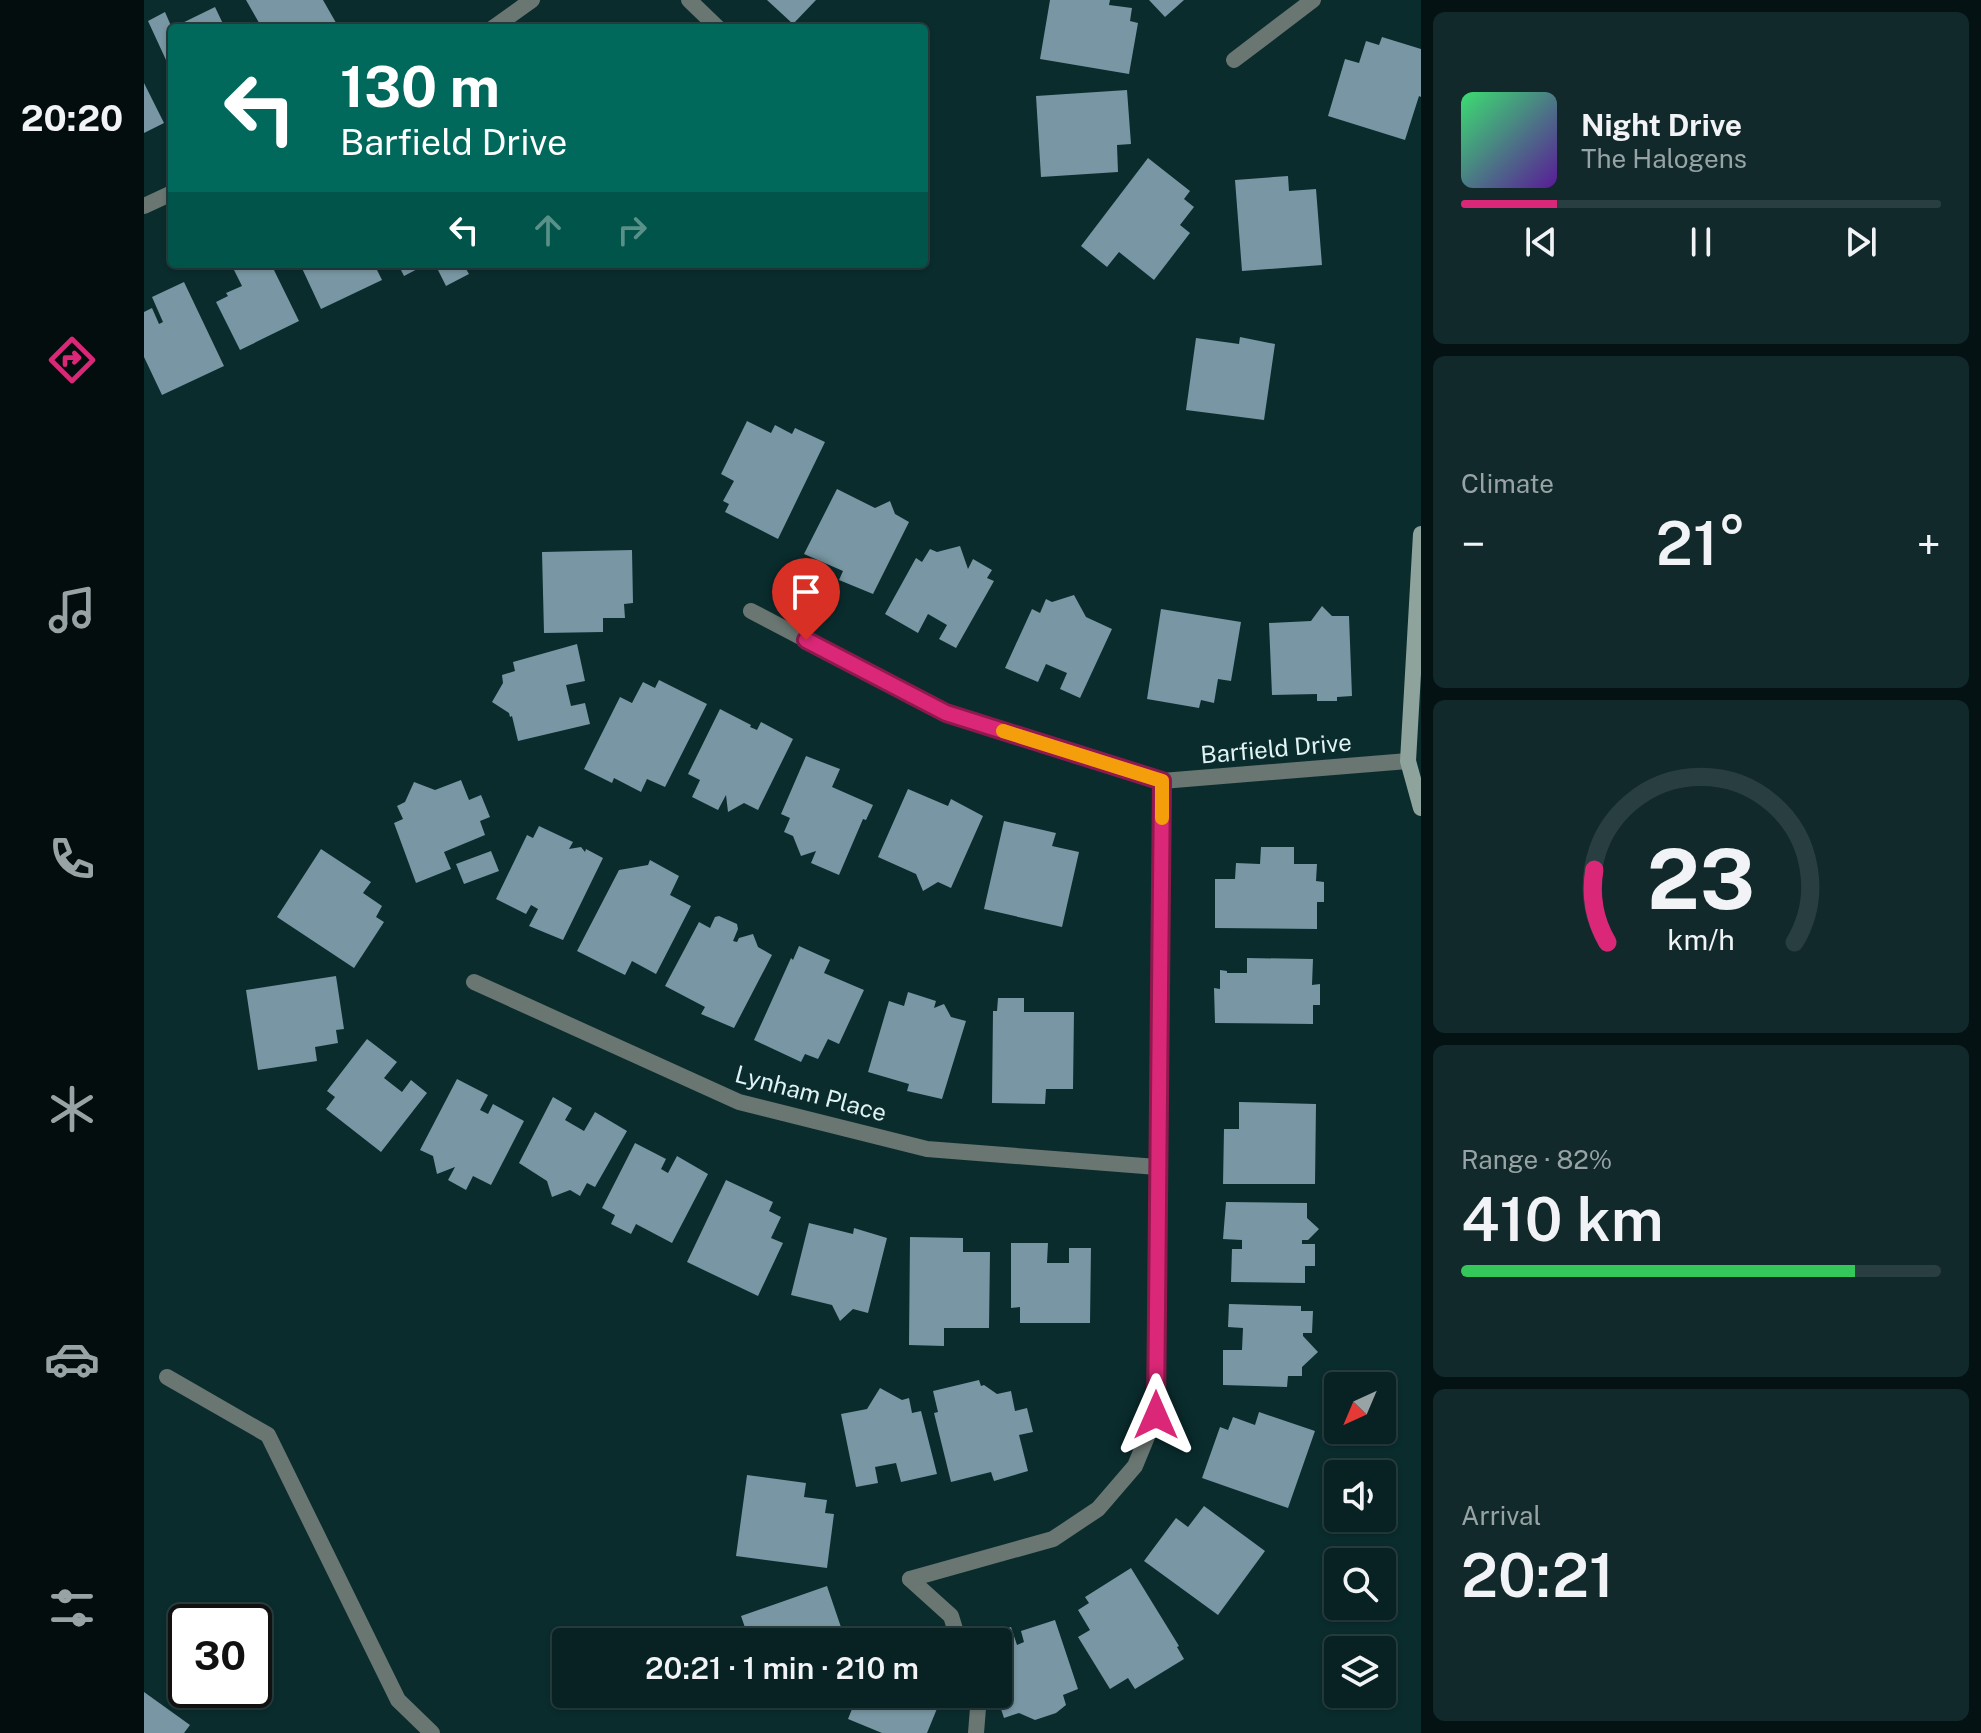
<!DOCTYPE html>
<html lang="en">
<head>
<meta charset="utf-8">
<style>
  :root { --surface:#082122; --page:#11292a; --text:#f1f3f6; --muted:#98a3a5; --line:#293e40; --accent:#db2777 }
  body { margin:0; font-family:"Public Sans",sans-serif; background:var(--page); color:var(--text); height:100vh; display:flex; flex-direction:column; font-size:30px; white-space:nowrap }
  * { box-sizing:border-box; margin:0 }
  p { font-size:26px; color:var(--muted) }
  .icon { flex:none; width:44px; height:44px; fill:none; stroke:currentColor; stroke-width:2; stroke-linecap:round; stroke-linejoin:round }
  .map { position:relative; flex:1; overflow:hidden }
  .sheet { display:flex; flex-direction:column; gap:12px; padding:12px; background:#041213; width:560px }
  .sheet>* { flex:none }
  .guide { position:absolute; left:24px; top:24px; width:760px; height:244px; border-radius:8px; box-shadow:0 2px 6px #0004,0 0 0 2px var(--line); background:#00695c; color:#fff; overflow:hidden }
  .needle { width:52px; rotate:224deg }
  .fabs { position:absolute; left:1180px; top:1372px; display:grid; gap:16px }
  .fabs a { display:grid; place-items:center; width:72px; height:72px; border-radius:8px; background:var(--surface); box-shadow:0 2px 6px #0004,0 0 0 2px var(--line); font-size:40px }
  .speed { position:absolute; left:24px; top:1604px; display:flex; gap:16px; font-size:40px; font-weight:700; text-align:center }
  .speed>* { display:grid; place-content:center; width:104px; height:104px; border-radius:50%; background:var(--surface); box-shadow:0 2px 6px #0004,0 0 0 2px var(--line); line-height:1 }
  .speed .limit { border:4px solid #111; border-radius:12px; background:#fff; color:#111 }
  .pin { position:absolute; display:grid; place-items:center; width:68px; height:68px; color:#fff; margin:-82px -34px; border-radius:50% 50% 50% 0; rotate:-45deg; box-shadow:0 0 8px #0007 }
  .pin .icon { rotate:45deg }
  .me { position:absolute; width:88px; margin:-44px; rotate:0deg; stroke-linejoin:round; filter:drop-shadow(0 0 6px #0008) }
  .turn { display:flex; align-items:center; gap:28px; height:168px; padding:0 40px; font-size:36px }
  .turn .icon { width:104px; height:104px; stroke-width:2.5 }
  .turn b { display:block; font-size:56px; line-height:68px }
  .lanes { display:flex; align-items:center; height:76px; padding:0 40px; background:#0003; justify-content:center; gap:40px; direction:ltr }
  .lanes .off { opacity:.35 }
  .big { font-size:60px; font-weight:600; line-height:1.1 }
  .sheet .tile { flex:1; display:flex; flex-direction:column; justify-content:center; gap:12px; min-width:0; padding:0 28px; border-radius:12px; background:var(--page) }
  .sheet .dial { align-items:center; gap:0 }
  .dial svg { height:208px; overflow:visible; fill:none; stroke:var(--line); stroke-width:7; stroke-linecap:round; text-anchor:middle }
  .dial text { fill:var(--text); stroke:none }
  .song { display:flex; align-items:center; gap:24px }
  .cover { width:96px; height:96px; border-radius:12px; background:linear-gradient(135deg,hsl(140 70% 55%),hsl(270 70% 35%)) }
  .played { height:8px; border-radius:4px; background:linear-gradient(90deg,var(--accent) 20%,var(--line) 20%) }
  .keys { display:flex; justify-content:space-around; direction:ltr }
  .heat { display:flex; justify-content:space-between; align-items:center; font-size:44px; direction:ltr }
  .charge { height:12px; border-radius:6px; background:linear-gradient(90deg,#34c759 82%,var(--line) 0) }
  .trip { position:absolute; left:408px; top:1628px; width:460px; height:80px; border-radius:8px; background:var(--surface); box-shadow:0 2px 6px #0004,0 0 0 2px var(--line); font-weight:600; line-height:80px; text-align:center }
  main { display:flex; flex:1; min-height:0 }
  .dock { display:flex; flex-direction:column; width:144px; justify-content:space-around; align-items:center; background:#030d0e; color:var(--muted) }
  .dock .icon { width:56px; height:56px }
  .dock .current { color:var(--accent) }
  .dock b { font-size:36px; color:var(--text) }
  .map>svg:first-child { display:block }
</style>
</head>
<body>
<main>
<nav class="dock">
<b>20:20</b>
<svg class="icon current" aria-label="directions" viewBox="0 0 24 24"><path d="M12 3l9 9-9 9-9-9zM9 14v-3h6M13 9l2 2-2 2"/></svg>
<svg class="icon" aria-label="music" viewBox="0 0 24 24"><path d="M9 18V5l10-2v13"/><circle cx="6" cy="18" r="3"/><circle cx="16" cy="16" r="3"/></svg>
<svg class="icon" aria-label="phone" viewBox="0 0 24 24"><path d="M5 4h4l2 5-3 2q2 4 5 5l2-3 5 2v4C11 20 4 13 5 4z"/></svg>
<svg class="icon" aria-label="climate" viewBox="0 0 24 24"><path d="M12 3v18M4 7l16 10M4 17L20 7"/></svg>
<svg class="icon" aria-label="car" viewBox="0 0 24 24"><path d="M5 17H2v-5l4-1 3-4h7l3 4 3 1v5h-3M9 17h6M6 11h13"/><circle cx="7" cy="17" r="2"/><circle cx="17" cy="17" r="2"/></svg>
<svg class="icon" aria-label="filters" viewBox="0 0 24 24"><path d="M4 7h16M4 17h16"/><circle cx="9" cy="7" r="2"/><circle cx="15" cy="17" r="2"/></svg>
</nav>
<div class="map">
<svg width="1277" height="1733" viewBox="0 0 1277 1733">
  <rect width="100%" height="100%" fill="#0a2c2d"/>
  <!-- building -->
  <g fill="#7896a3">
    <path d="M102,0h77l16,28h-77z"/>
    <path d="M623,0h49l-23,24z"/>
    <path d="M906,0h60l-1,5 23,3 -2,13 8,2 -9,51 -89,-15z"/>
    <path d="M1005,0h35l-19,17z"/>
    <path d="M71,7l10,21h-53v45l-24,-52 17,-9 7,16z"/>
    <path d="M1238,37l39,12v48l-2,-1 -14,44 -77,-24 17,-57 14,4 7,-22 13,4z"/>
    <path d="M0,83l20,40 -20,10z"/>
    <path d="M983,90l4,54 -14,1 1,27 -77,5 -5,-81z"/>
    <path d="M1004,158l42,33 -6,8 10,8 -14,18 10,8 -36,47 -35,-28 -12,15 -26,-21z"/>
    <path d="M1144,176l1,15 27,-2 6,76 -80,6 -7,-91z"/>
    <path d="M87,264h40l28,57 -59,29 -24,-48 12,-6 -2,-3 16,-7z"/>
    <path d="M156,264h74l8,16 -61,29z"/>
    <path d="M254,264h29l-23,12z"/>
    <path d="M291,264h28l6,10 -23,12z"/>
    <path d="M40,282l40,84 -62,29 -18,-38v-45l8,-4 7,16 4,-2 -11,-25z"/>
    <path d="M1096,337l35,7 -11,76 -78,-10 10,-72 43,6z"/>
    <path d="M603,421l24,12 4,-8 17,9 3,-6 30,14 -47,97 -53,-27 4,-8 -6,-3 11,-20 -13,-7z"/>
    <path d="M693,489l38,19 15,-7 5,13 14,8 -36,72 -34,-14 4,-9 -39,-17z"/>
    <path d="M816,546l8,23 5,-10 19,11 -5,8 7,3 -38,67 -17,-9 8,-14 -19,-11 -10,19 -33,-19 31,-56 6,4 8,-13 7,3z"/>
    <path d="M488,550l1,53 -9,1 1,14h-22v14l-59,1 -2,-81z"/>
    <path d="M930,595l12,22 26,12 -32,69 -20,-9 7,-16 -21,-9 -8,18 -33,-14 27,-59 8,4 6,-14 6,3z"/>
    <path d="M1178,606l10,10h17l3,80 -15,1v4h-20v-7l-45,1 -3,-72 42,-2z"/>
    <path d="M1017,609l80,13 -10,59 -13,-2 -4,24 -13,-3 -2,8 -52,-9z"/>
    <path d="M433,644l8,37 -19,4 5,21 14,-3 5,21 -72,17 -6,-25 -2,1 -1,-4 -17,-11 11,-19 -1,-8 13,-4 -2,-9z"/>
    <path d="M515,680l48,24 -42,83 -18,-8 -6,13 -27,-14 -2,5 -28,-14 36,-72 12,6 11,-21 12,6z"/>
    <path d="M576,709l31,16 -1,2 7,3 4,-8 32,17 -35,71 -14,-7 -16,9 -2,-17 -8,15 -26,-13 8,-17 -12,-6z"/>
    <path d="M662,756l34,13 -8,18 41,18 -7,15 -3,-1 -24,56 -28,-12 5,-12 -15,5 -8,-20 -9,-4 6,-14 -9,-4z"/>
    <path d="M317,780l8,20 12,-5 9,22 -10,4 5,14 -41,17 7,17 -35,14 -22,-60 9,-4 -6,-13 8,-4 9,-20 21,8z"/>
    <path d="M764,789l40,17 3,-7 32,17 -32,72 -13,-6 -15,9 -7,-17 -38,-17z"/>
    <path d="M860,821l52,12 -4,13 27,6 -17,75 -78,-18z"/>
    <path d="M395,826l34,16 -4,7 12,-2 4,5 1,-3 17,9 -40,82 -34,-14 9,-17 -7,-4 -5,9 -30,-15 31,-64 6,3z"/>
    <path d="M1117,847h33v17h23l-1,17 8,1v20h-7v27l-102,-1v-49h20l1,-16 24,1z"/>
    <path d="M177,849l50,33 -8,11 19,13 -6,11 8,5 -30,46 -77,-51z"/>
    <path d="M347,851l8,20 -35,13 -8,-20z"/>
    <path d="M506,860l29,16 -9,19 21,11 -35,68 -24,-13 -7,14 -48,-24 42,-81 29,-5z"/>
    <path d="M575,916l18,8 1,5 -5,12 4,1 2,-4 14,-4 5,13 14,8 -38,73 -33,-14 4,-7 -40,-21 34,-64 11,6 5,-11z"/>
    <path d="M655,946l31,14 -6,13 40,17 -25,54 -11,-5 -10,20 -13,-5 -4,8 -47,-22 37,-82 2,2z"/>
    <path d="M1103,958l66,1 -1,26 8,-1v21h-7v19l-98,-1 -1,-35 6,1v-19l7,1v2h20z"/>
    <path d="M192,976l8,53 -8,1 2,13 -23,4 2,14 -59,9 -12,-80z"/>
    <path d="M764,992l28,9 -2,7 10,-4 7,13 15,4 -24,78 -35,-8 2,-7 -41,-12 21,-71 15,5z"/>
    <path d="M854,998h26v14h50l-1,77h-27l-1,15 -53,-1 1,-92h4z"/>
    <path d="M223,1039l30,23 -13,16 18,14 9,-12 16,13 -46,59 -55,-43 9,-12 -8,-6z"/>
    <path d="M313,1079l31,16 -8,15 8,4 5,-10 31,17 -33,64 -18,-9 -7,14 -18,-10 7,-13 -18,7 -4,-18 -13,-6z"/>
    <path d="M409,1097l19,11 -7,12 19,11 11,-19 32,19 -32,56 -8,-4 -7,13 -10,-6 -18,7 -5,-16 -28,-18z"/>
    <path d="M1095,1102l77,2 -1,80h-92l1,-55h15z"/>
    <path d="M491,1143l31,16 -5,10 7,4 9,-17 31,18 -36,69 -36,-19 -5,10 -20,-10 4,-9 -13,-7z"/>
    <path d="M582,1180l47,22 -4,9 12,6 -10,21 12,5 -25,53 -71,-34z"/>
    <path d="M1082,1202l81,1v15l12,11 -11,11h-6v4h13v22h-10v17l-74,-1 1,-33h10v-9l-19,-1z"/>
    <path d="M665,1223l44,11 1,-6 33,10 -19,75 -15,-4 -13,12 -8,-16 -41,-10z"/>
    <path d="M766,1237l53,1v14h27l-1,76h-45v18l-35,-1z"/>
    <path d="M867,1243h37l-1,20h22v-15h22l-1,75h-70v-16l-9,1z"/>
    <path d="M1085,1304l72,2v5h12l-1,22h-9v3l15,16 -16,15v9h-14l-1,11 -64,-2v-35h19l1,-22 -15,-1z"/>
    <path d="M835,1380l2,6 3,-1 13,9 14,-3 4,20 12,-3 6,24 -14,3 9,36 -34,10 -3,-9 -40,10 -17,-69 4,-1 -5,-21z"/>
    <path d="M736,1388l22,12 7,-2 3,15 9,-2 16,63 -36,8 -5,-19 -21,4 3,16 -22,4 -15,-73 26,-5z"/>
    <path d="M1115,1412l56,19 -27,77 -86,-30 18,-51 8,3 5,-13 22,8z"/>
    <path d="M603,1475l59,8 -2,14 23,3 -2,13 9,1 -7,54 -91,-12z"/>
    <path d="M1060,1506l61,45 -47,64 -74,-54 32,-43 12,9z"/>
    <path d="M987,1568l48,78 -2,1 7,12 -49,30 -7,-11 -18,11 -32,-52 12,-7 -12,-20 11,-7 -4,-6z"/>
    <path d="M683,1586l17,50 -9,3 2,3h-87l-9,-26z"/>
    <path d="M911,1620l23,69 -15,6 3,10 -10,8 -21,7 -16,-7 -15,5 -8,-24h2v-52l-24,-1 37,-14 6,18 7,-3 -3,-11z"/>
    <path d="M0,1692l46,33 -6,8h-40z"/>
    <path d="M714,1694h85l-16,39h-45l-34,-14z"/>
  </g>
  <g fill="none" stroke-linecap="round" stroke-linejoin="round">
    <!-- lane -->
    <g stroke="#697671" stroke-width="16">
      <path d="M23,1377l101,58 130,265 34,33"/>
      <path d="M766,1579l41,37 8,26"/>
      <path d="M830,1694l4,14 -2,25"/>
    </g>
    <!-- street -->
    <g stroke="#697671" stroke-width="16">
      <path d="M545,0l29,28"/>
      <path d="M349,28l39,-28"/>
      <path d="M1090,60l79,-60"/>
      <path d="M0,206l28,-13"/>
      <path d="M607,611l195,102 216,68 246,-20"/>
      <path d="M330,982l265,120 188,47 230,18"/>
      <path d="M766,1579l143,-40 45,-30 37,-43 21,-51 6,-634"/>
    </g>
    <!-- secondary -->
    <path stroke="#8ea39b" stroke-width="16" d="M1277,534l-13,227 13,47"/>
  </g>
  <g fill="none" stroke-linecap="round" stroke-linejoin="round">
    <!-- route casing -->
    <g stroke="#8e194d" stroke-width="20">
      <path id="route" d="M662,640l140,73 216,68 -6,634"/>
    </g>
    <!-- route -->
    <use href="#route" stroke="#db2777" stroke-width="14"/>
    <!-- slow -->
    <path stroke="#f59e0b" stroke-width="14" d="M859,731l159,50v37"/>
  </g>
  <g text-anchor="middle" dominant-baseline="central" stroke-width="8" stroke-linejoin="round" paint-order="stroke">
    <!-- street labels -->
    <g font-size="24" fill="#e0f2f3" stroke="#0a2c2d">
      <text transform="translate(1132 748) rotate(-5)">Barfield Drive</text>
      <text transform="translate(667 1093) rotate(15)">Lynham Place</text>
    </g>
  </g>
</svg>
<div class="fabs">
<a><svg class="needle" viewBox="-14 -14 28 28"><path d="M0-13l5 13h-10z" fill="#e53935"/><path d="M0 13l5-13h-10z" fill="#98a3a5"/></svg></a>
<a><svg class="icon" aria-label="sound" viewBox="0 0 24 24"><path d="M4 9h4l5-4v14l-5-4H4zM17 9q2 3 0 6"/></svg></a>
<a><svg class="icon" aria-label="search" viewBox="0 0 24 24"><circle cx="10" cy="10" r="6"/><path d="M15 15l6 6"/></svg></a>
<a><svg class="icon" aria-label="layers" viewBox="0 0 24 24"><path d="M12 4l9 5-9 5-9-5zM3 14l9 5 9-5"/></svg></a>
</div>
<div class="speed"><div class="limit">30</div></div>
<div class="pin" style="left:662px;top:640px;background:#d93025"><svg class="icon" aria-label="arrive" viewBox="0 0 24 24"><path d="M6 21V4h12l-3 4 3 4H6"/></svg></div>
<svg class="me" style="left:1012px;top:1415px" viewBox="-20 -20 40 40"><path d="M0-17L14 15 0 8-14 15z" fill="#db2777" stroke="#fff" stroke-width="4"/></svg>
<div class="trip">20:21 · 1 min · 210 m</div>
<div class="guide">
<div class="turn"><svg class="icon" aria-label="left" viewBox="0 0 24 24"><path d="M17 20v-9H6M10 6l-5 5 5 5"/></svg><div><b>130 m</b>Barfield Drive</div></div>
<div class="lanes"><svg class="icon" aria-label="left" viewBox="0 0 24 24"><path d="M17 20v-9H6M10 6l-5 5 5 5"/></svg><svg class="icon off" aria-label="ahead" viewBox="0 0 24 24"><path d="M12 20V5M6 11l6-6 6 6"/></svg><svg class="icon off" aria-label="right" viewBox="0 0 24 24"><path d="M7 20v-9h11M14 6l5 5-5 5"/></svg></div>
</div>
</div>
<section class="sheet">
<div class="tile">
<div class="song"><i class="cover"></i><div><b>Night Drive</b><p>The Halogens</p></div></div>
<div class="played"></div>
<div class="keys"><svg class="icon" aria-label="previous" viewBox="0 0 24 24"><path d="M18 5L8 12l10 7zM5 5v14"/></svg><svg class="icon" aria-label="pause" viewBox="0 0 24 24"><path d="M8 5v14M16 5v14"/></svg><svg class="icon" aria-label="next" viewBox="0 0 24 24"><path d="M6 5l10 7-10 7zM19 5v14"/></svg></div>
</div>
<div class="tile"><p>Climate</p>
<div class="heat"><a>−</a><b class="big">21°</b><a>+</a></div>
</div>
<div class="tile dial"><svg viewBox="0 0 100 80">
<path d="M14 69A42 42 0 1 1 86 69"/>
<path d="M14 69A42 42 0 0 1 9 41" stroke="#db2777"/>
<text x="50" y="56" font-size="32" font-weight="700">23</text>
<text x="50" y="72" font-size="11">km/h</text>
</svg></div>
<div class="tile"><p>Range · 82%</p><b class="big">410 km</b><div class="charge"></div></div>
<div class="tile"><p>Arrival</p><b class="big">20:21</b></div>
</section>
</main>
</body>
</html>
